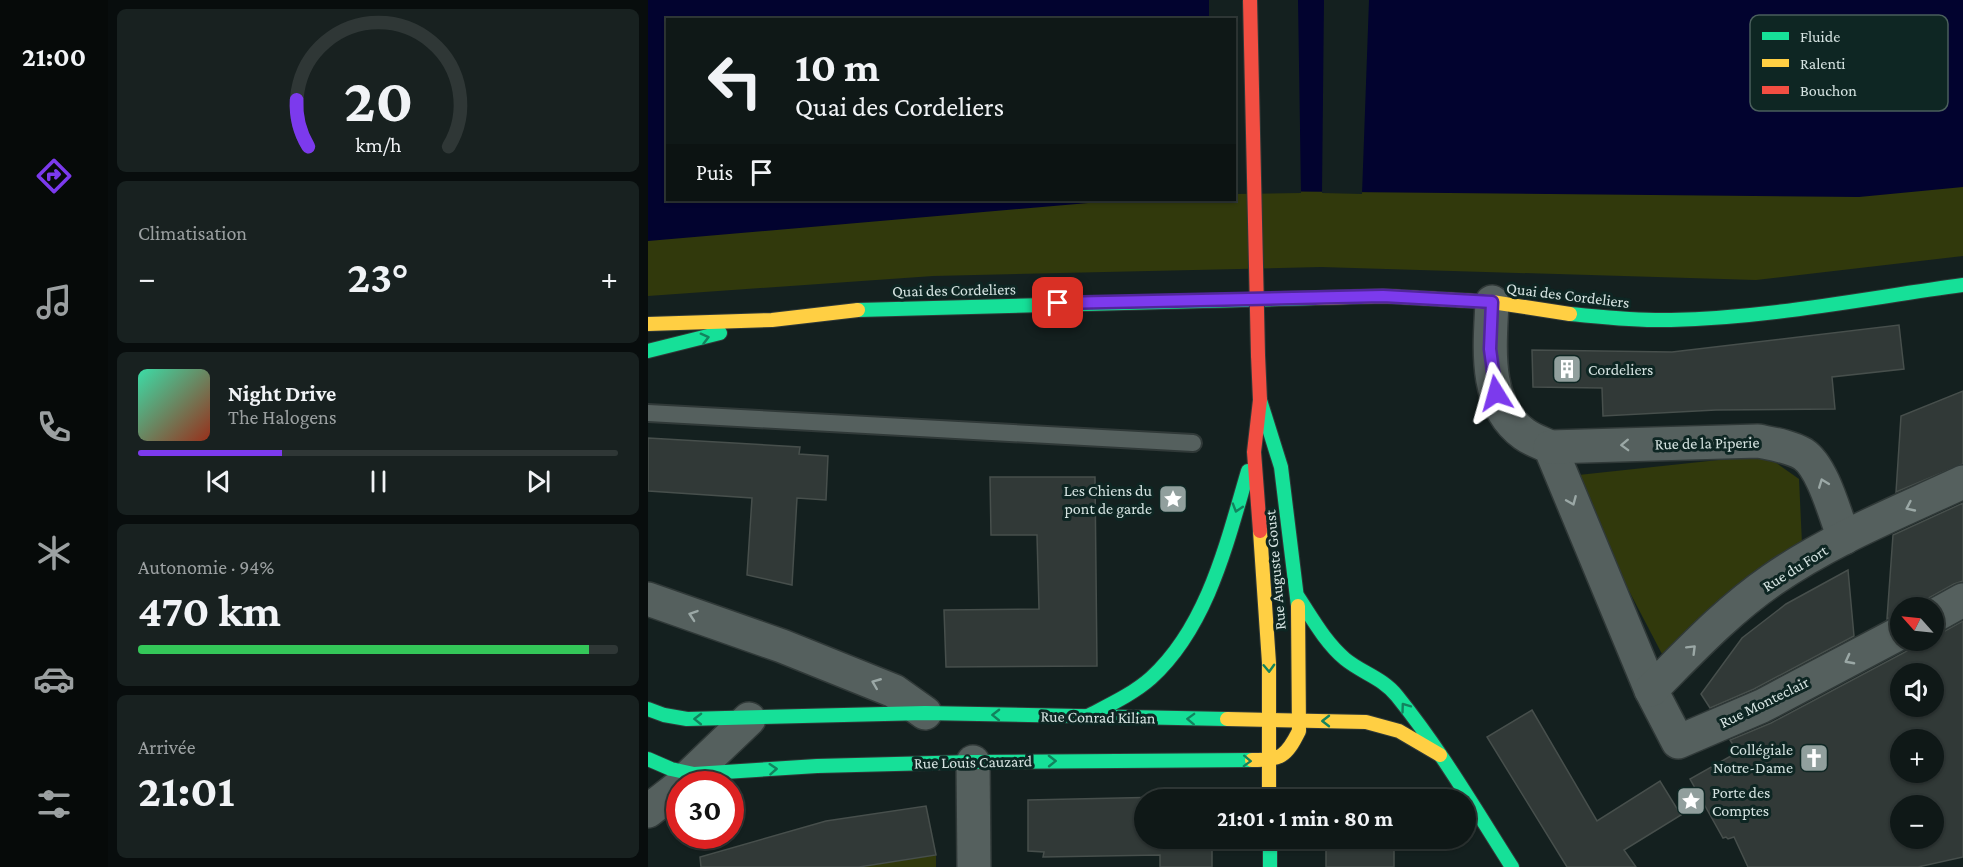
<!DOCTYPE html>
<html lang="fr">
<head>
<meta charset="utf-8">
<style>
  :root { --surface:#0f1817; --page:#182120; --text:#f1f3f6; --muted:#9ba0a1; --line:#2f3736; --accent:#7c3aed }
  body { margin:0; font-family:"Crimson Pro",serif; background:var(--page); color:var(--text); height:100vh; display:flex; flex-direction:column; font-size:22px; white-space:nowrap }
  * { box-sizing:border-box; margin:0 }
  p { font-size:20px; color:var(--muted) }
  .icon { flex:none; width:33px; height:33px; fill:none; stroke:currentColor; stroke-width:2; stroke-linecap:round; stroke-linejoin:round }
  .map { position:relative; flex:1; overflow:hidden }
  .drawer { display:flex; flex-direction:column; gap:9px; padding:9px; background:#080d0d; width:540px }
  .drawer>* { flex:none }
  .banner { position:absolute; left:18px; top:18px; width:570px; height:183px; border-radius:0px; box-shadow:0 2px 4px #0004,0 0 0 2px var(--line); background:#0f1817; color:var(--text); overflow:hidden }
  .needle { width:39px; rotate:297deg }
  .tools { position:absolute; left:1242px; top:597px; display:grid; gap:12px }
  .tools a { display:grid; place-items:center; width:54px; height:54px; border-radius:50%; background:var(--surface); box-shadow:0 2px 4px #0004,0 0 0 2px var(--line); font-size:30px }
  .speed { position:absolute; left:18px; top:771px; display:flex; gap:12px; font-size:30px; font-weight:700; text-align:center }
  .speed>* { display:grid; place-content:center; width:78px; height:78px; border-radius:50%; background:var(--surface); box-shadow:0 2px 4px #0004,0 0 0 2px var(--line); line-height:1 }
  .speed .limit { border:9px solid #d22; background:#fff; color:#111 }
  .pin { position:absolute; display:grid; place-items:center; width:51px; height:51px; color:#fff; margin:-26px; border-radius:12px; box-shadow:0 3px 9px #0006 }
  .me { position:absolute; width:66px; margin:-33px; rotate:352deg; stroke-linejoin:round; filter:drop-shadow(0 0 4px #0008) }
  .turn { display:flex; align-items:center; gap:21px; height:126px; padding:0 30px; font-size:27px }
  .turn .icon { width:78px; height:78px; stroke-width:2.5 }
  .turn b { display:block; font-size:42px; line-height:51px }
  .then { display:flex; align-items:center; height:57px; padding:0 30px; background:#0003; gap:12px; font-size:22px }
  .big { font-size:45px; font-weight:700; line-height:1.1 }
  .drawer .tile { flex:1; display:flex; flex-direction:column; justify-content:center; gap:9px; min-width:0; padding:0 21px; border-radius:9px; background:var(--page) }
  .drawer .dial { align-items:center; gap:0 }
  .dial svg { height:156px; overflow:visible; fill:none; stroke:var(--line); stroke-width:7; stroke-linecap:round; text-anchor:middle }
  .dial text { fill:var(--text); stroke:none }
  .song { display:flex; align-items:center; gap:18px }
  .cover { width:72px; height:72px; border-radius:9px; background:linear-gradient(135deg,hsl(160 70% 55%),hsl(10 70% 35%)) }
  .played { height:6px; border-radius:3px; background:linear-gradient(90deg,var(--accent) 30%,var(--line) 30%) }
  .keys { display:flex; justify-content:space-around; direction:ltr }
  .heat { display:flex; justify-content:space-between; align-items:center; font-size:33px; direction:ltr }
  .charge { height:9px; border-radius:4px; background:linear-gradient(90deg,#34c759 94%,var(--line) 0) }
  .trip { position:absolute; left:486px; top:789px; width:342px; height:60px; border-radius:30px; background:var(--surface); box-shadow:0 2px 4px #0004,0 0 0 2px var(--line); font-weight:700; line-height:60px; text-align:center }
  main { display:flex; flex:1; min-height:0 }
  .dock { display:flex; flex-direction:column; width:108px; justify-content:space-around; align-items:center; background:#060a09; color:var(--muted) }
  .dock .icon { width:42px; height:42px }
  .dock .on { color:var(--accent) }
  .dock b { font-size:27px; color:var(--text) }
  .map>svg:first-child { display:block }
</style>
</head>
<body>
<main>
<nav class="dock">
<b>21:00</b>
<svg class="icon on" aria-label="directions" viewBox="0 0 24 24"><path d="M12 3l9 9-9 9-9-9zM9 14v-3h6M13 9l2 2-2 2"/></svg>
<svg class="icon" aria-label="music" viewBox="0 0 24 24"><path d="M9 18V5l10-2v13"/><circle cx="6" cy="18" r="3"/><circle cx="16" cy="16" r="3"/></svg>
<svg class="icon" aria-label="phone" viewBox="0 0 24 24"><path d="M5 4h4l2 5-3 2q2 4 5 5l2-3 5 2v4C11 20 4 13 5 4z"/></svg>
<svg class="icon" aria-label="climate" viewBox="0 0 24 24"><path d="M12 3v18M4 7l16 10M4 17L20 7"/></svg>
<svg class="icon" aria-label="car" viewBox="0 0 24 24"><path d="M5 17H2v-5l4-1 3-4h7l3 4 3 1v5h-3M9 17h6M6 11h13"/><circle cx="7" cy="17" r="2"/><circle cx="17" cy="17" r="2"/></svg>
<svg class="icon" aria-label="filters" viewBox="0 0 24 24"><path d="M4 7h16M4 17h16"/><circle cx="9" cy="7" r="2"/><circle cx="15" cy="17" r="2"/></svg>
</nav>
<section class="drawer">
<div class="tile dial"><svg viewBox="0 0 100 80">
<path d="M14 69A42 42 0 1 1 86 69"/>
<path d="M14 69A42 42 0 0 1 8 45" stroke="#7c3aed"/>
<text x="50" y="56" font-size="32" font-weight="700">20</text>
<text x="50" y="72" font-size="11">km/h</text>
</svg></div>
<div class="tile"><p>Climatisation</p>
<div class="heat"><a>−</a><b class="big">23°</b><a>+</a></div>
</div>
<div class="tile">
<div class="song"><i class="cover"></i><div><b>Night Drive</b><p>The Halogens</p></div></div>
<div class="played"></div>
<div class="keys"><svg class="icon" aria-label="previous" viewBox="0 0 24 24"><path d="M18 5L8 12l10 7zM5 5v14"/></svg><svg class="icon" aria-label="pause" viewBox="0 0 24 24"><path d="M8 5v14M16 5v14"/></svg><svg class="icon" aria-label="next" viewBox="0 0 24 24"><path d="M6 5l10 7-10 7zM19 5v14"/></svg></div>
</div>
<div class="tile"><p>Autonomie · 94%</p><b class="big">470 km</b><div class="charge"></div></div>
<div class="tile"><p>Arrivée</p><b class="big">21:01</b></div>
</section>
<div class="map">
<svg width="1315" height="867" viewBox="0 0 1315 867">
  <rect width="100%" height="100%" fill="#14201f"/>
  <!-- green -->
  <g fill="#31390c">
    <path d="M1315,167v89l-207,24 -435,-13 -388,9 -285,20v-59l458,-37h128l1,-24z"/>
    <path d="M1117,455l34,24 3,65 -140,110 -93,-178z"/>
    <path d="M288,855v12h-77z"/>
  </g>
  <!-- water -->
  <path fill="#02032f" d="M0,0h1315v187l-104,10 -624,-6 -1,-171h-566v180h455l-475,41z"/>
  <!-- pier -->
  <g fill="#14201f">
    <path d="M561,0h89l3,193 -67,1v-174l-25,-1z"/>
    <path d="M676,0h45l-7,194 -40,-1z"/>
  </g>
  <!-- building -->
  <g fill="#313937" stroke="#474f4c" stroke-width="1.5" fill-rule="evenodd">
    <path d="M1251,325l5,44 -72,8 3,32 -119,1 -113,6 -1,-28 -69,-1 -1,-37 140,2z"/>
    <path d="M1315,391v73l-67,28 5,-76z"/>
    <path d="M0,438l152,9 -1,7 29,2 -2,44 -29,-2 -5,87 -45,-10 5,-77 -104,-7z"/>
    <path d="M342,477h105l2,189 -151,1 -2,-57 95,-1 -2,-74h-46z"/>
    <path d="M1315,503v78l-9,3 -29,16 -7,8h-18v6l-13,5 6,-84z"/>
    <path d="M1200,570l6,66 -100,53 -44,19 -9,-14 41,-56 44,-34z"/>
    <path d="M1315,621v236l-45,10h-170l-14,-30 -6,2 -2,-2 -3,1 -33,-59 48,-27 -8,-12 41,-17 138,-73 8,-10h17v-5l9,-3zM1252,674h34v32h-34zM1252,740h34v32h-34zM1252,806h34v32h-34z"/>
    <path d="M884,710l65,111 63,-40 21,34 -57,35 12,17h-69l-80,-130z"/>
    <path d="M746,792v8h-69v-7z"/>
    <path d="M563,796v4h-67v38h68v29h-52v-12l-117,2 1,-5 -16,-1v-51z"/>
    <path d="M278,806l10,49 -77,12h-158l-1,-10 126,-36z"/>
    <rect x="678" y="838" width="68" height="29"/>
  </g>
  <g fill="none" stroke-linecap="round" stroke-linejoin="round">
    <!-- lane casing -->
    <g stroke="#303938" stroke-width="20">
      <path id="lane" d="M0,413l545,30"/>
    </g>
    <!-- street casing -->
    <g stroke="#303938" stroke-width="36">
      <g id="street">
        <path d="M844,302c-2,44 -9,103 32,132 8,6 18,9 26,13l101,243 27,52 84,-36 138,-73"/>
        <path d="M902,447l208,-6c15,3 31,5 45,13 20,13 32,61 41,84"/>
        <path d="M0,599l134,47 112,45 31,22"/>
        <path d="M1286,616l29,-16"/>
        <path d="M1003,690c38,-38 76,-79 121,-110 59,-41 127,-68 191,-98"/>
        <path d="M325,762l1,105"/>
        <path d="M33,784l68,-65"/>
        <path d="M0,811l32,-25"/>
      </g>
    </g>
    <!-- fast casing -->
    <g stroke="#303938" stroke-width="16">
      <g id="fast">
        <path d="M210,310l458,-12"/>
        <path d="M922,314c33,3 67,7 101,6 97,-2 196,-22 292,-35"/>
        <path d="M0,351l72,-18"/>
        <path d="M612,400l21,67 17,139"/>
        <path d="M650,597c14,21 27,45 47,62 17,14 38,19 52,37 43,53 78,113 115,171"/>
        <path d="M0,709l16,6 23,4 238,-6 302,6"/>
        <path d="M440,716c21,-11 45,-22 63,-38 57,-52 76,-136 97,-207"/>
        <path d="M0,759l23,10 23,5 123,-8 156,-4 279,-2"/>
        <path d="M622,838v29"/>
      </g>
    </g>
    <!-- slow casing -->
    <g stroke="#303938" stroke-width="16">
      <g id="slow">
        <path d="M668,298l67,-2 109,6 78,12"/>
        <path d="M0,324l124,-4 86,-10"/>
        <path d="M612,531l9,132v137"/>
        <path d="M579,719l139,3 33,9 41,24"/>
        <path d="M604,760c29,0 34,-3 47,-29l-1,-125"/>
      </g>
    </g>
    <!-- jam casing -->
    <g stroke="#303938" stroke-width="16">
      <path id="jam" d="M610,355l2,45 -6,52 6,79"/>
    </g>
    <!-- lane -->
    <use href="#lane" stroke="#55605e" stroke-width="16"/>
    <!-- street -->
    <use href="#street" stroke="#55605e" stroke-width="33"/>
    <!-- fast -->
    <use href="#fast" stroke="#16e098" stroke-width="14"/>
    <!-- slow -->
    <use href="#slow" stroke="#ffcf43" stroke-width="14"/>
    <!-- jam -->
    <use href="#jam" stroke="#f24e42" stroke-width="14"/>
    <!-- jam-bridge casing -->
    <g stroke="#303938" stroke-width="16" stroke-linecap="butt">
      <path id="jam-bridge" d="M602,0l8,355"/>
    </g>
    <!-- jam-bridge -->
    <use href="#jam-bridge" stroke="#f24e42" stroke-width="14"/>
  </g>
  <!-- one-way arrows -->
  <defs><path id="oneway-chevron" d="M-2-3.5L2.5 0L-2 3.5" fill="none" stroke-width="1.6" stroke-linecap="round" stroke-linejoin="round" transform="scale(1.5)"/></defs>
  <g stroke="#12835e">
    <use href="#oneway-chevron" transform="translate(57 338) rotate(-15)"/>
    <use href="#oneway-chevron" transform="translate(589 508) rotate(107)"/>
    <use href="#oneway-chevron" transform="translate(621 668) rotate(88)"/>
    <use href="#oneway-chevron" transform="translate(757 707) rotate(-126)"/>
    <use href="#oneway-chevron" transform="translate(348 715) rotate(-179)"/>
    <use href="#oneway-chevron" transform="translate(50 719) rotate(-179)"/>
    <use href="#oneway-chevron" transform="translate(543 719) rotate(-178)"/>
    <use href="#oneway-chevron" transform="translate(678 721) rotate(-180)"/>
    <use href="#oneway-chevron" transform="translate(404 761) rotate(-1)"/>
    <use href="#oneway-chevron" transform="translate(599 761) rotate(2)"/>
    <use href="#oneway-chevron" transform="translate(125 769) rotate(-4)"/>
  </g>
  <g stroke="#9ba8a6">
    <use href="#oneway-chevron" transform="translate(977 445) rotate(178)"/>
    <use href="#oneway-chevron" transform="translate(1175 483) rotate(-111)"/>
    <use href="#oneway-chevron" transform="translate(924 501) rotate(67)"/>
    <use href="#oneway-chevron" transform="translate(1262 507) rotate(155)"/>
    <use href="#oneway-chevron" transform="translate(45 615) rotate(-161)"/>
    <use href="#oneway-chevron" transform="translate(1044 649) rotate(-45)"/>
    <use href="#oneway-chevron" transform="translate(1201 660) rotate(152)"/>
    <use href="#oneway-chevron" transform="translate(228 683) rotate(-158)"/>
  </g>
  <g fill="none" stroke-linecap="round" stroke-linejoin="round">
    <!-- route casing -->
    <g stroke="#51269a" stroke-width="15">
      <path id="route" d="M410,303l325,-7 109,6 -2,47 6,44"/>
    </g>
    <!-- route -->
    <use href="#route" stroke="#7c3aed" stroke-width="10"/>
  </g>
  <!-- icons -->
  <defs>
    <g id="building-square" transform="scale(1.5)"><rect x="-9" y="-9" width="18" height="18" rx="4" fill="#919f9d" stroke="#0e2623"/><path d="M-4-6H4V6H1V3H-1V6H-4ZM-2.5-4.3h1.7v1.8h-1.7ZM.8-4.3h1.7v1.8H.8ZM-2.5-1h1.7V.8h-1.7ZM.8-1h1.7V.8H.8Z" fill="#fff"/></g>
    <g id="sight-square" transform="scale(1.5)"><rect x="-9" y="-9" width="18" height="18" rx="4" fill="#919f9d" stroke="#0e2623"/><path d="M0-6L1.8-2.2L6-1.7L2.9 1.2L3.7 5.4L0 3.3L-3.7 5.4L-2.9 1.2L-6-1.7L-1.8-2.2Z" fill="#fff"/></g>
    <g id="church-square" transform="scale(1.5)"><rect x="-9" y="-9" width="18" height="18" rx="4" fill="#919f9d" stroke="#0e2623"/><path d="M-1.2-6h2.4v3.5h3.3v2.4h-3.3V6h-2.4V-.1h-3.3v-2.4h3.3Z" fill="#fff"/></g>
  </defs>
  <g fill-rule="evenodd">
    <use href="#building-square" x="919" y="369"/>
    <use href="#sight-square" x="525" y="499"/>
    <use href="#church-square" x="1166" y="758"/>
    <use href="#sight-square" x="1043" y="801"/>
  </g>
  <g text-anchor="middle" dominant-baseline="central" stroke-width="6" stroke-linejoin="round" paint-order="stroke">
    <!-- street labels -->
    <g font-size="16" fill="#d5e3e1" stroke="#0e2623">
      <text transform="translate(306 290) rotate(-1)">Quai des Cordeliers</text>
      <text transform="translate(920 295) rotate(7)">Quai des Cordeliers</text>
      <text transform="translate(1059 443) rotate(-1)">Rue de la Piperie</text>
      <text transform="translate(1147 568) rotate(-32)">Rue du Fort</text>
      <text transform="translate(627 570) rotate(-95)">Rue Auguste Goust</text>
      <text transform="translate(1116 702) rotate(-26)">Rue Monteclair</text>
      <text transform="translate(450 717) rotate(1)">Rue Conrad Kilian</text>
      <text transform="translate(325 762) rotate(-1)">Rue Louis Cauzard</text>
    </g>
    <!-- poi labels -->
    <g font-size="16" fill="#d5e3e1" stroke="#0e2623" text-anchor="start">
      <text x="940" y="369">Cordeliers</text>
      <text x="504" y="490" text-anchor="end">Les Chiens du<tspan x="504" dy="18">pont de garde</tspan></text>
      <text x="1145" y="749" text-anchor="end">Collégiale<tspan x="1145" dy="18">Notre-Dame</tspan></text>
      <text x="1064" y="792">Porte des<tspan x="1064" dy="18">Comptes</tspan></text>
    </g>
  </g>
  <!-- legend -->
  <rect x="1102" y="15" width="198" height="96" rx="9" fill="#0e2623" stroke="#4a5f5c" stroke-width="1.5"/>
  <rect x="1114" y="32" width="27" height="8" fill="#16e098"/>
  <rect x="1114" y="59" width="27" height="8" fill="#ffcf43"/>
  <rect x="1114" y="86" width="27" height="8" fill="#f24e42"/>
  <g font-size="16" fill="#d5e3e1">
    <text x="1152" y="42">Fluide</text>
    <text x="1152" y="69">Ralenti</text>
    <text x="1152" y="96">Bouchon</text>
  </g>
</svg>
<div class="tools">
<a><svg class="needle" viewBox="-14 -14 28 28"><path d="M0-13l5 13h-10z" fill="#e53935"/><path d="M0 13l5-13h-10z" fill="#9ba0a1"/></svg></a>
<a><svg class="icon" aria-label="sound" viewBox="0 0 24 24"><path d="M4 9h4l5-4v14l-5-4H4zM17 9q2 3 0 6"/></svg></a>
<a>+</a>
<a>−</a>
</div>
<div class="speed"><div class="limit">30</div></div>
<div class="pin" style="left:410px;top:303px;background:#d93025"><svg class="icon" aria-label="arrive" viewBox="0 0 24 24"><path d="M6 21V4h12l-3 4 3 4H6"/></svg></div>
<svg class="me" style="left:848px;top:393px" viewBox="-20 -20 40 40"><path d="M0-17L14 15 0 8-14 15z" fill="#7c3aed" stroke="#fff" stroke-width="4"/></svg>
<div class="trip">21:01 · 1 min · 80 m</div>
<div class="banner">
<div class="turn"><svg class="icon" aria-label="left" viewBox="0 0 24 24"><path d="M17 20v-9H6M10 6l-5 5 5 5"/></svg><div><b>10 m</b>Quai des Cordeliers</div></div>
<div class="then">Puis<svg class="icon" aria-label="arrive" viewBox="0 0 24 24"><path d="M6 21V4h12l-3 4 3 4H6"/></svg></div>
</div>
</div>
</main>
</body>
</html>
